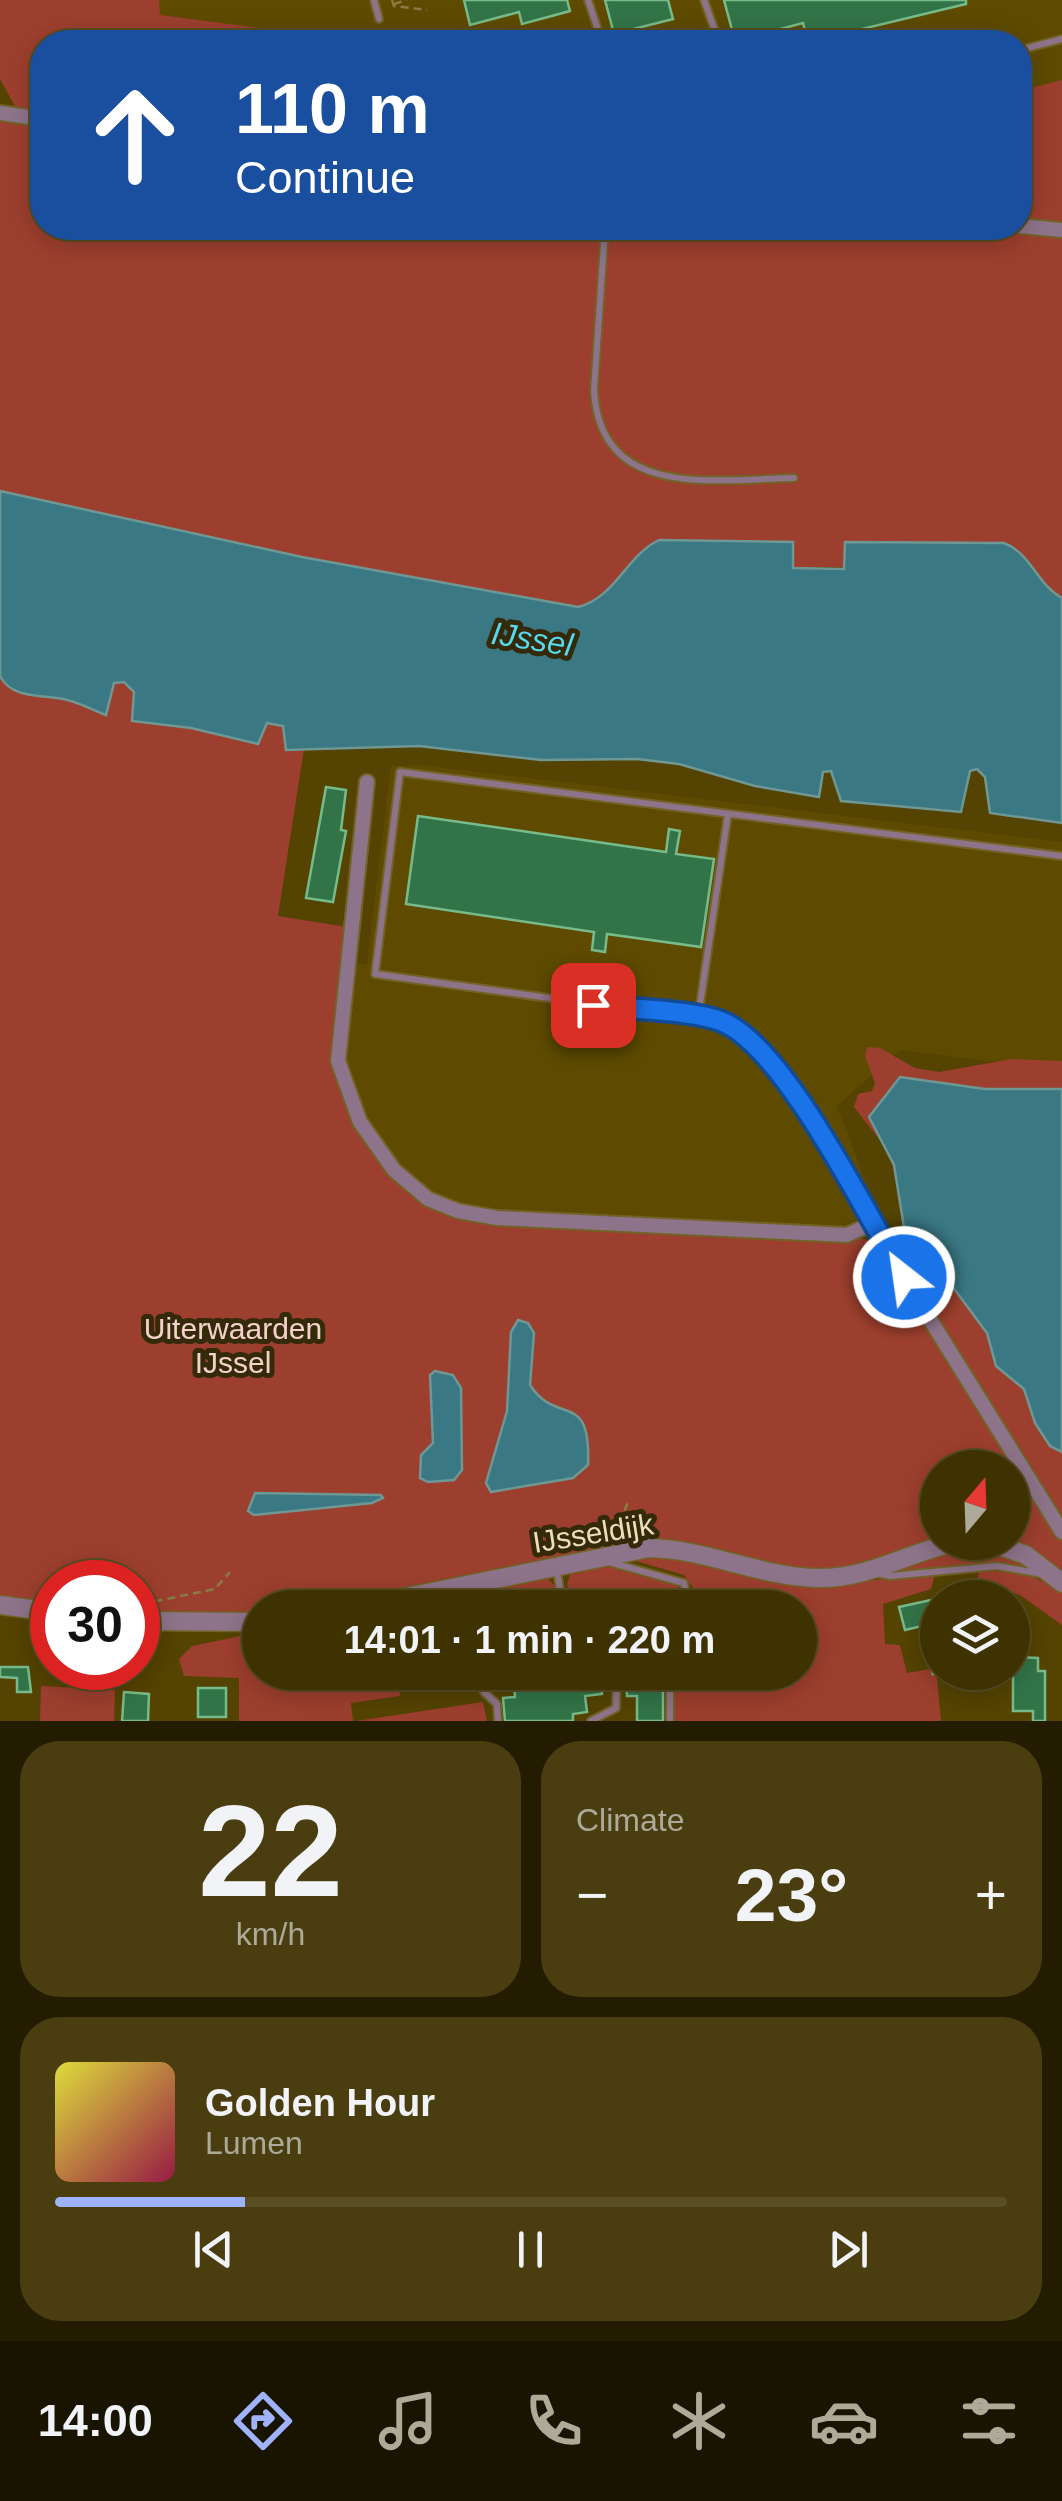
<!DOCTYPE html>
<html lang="en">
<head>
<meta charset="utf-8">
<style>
  :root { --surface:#3f3201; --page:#4a3e10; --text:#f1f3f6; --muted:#adaa99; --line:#584d23; --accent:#9fb3fd }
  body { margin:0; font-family:Arial,sans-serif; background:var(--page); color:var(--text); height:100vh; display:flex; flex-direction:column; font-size:38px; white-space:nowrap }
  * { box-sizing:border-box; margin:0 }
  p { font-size:32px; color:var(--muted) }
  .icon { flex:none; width:55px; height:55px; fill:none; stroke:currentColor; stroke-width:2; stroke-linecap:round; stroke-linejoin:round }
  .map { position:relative; height:1721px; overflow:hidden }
  .drawer { display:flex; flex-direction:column; gap:20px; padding:20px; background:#231c01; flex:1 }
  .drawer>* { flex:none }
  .banner { position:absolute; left:30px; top:30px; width:1002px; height:210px; border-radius:40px; box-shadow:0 5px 25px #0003,0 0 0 2px var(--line); background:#1a4fa0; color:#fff; overflow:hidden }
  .needle { width:65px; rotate:19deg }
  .tools { position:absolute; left:920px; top:1450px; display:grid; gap:20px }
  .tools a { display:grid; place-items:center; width:110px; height:110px; border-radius:50%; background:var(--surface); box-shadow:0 5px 25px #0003,0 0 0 2px var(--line); font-size:50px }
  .speed { position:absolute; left:30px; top:1560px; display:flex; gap:20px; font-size:50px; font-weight:700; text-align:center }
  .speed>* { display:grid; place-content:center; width:130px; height:130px; border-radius:50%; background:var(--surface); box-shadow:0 5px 25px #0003,0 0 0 2px var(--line); line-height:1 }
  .speed .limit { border:15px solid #d22; background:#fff; color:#111 }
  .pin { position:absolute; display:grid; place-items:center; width:85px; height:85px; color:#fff; margin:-42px; border-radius:20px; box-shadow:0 5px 15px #0006 }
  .me { position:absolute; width:110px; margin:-55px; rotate:330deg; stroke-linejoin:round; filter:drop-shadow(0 0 8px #0008) }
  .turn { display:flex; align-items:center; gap:35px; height:210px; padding:0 40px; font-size:45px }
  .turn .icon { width:130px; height:130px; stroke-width:2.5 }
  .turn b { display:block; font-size:70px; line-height:85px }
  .big { font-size:75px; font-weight:700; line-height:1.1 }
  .drawer .card { flex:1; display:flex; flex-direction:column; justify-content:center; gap:15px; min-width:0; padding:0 35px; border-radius:40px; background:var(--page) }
  .drawer .dial { align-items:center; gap:0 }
  .dial b { font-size:130px; line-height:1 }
  .song { display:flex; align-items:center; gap:30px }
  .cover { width:120px; height:120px; border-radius:15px; background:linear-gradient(135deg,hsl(60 70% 55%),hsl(340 70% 35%)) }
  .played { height:10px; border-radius:5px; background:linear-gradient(90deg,var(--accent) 20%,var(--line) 20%) }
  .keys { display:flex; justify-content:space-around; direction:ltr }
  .heat { display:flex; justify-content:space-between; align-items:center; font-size:55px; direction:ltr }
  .drawer .tiles { flex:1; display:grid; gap:20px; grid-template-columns:1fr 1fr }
  .card:last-child { grid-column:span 2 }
  .trip { position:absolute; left:242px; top:1590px; width:575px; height:100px; border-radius:50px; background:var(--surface); box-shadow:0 5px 25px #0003,0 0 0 2px var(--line); font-weight:700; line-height:100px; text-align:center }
  .menu { display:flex; height:160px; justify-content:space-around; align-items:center; background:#191400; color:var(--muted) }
  .menu .icon { width:70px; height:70px }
  .menu .selected { color:var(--accent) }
  .menu b { font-size:45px; color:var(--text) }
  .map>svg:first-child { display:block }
</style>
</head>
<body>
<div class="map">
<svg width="1062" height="1721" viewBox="0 0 1062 1721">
  <rect width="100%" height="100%" fill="#544301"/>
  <!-- built -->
  <g fill="#5e4b00">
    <path d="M39,0h1023v139l-42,-3v-94h-749z"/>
    <path d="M421,765l641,77v228l-162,-20 -63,56 40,106 -45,17 -354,-17 -63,-26 -51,-67 -21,-59 13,-97 11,2 24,-199z"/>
  </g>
  <!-- green -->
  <g fill="#9d3f2e">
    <path d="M0,0h159l1,15 208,27h-326v71l-25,-3 -17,-31z"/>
    <path d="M1062,80v145l-42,-4v-119l8,-3 -1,-10z"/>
    <path d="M0,119l42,9v100h935l85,9v361c-25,-13 -31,-45 -58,-55l-156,24h-218l-25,28 -27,12 -276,-50 -302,-66z"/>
    <path d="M0,652l127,29 148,41 8,4 2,16 19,7 -26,167 69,11 -15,131 51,105 66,49 401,24 27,6 4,6 27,-5 -18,-90 -36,-46 4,-13 14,-3 3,-8 -10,-27 2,-9 13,1 35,20 24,4 73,-13 50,2v514l-49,-35 -1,-72h-74l-1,69 -72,28 -39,6 -235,-20 -274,56 -57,1v8l-122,-1v-33h-86v21l-52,-7z"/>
    <path d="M961,1548l50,7 30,18 -51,-10 -98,9z"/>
    <path d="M647,1555l36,2 132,29 120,-12 -4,15 -48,15 2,40 15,1 7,28 29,-5 5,53h-266l-1,-48h89l1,13 18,-2 8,-11 10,-1v-64l-107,-1 2,-16 -11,-16 -58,-17z"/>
    <path d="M596,1563l80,21 8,9v15l-113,-1 -4,-23 4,-13z"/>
    <path d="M979,1570l47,4 36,16v35l-42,-30 -43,-13z"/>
    <path d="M546,1577l10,10 4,20 -170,1z"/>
    <path d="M260,1632v40l137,1 3,23 -49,7 2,18h-114v-43l-55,-2 -5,-17 13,-13z"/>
    <path d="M41,1686l74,4 -1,31h-74z"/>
    <path d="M483,1702l4,19h-131z"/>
  </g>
  <!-- water -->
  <g fill="#3a7884" stroke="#6f9794" stroke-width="2.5">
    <path d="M0,491l302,66 276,50c38,-10 48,-51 81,-67l134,2v26l51,1 1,-27 159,1c27,10 33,42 58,55v225l-72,-10 -5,-36 -8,-8 -7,2 -9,41 -120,-11 -10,-30 -8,1 -4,25 -64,-11 -76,-22 -42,-5 -96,1 -122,-14 -133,4 -3,-24 -16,-3 -9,21 -67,-16 -59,-7 2,-29 -10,-10 -10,1 -8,32c-13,-5 -26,-12 -39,-15 -23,-6 -55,0 -67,-24z"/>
    <path d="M900,1077l85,12h77v363l-12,-6 -15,-23 -11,-34 -28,-23 -9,-33 -55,-74 -23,-16 -4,-9 -11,-69 -25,-48z"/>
    <path d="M518,1320l10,3 6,10 -4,52c27,42 61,3 58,80l-15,13 -82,14 -5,-9 21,-72 4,-79z"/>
    <path d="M435,1371l18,4 8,13 1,82 -8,10 -26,2 -8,-4 1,-23 12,-12 -3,-68z"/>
    <path d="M255,1493l126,2 2,3 -11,5 -118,12 -6,-4z"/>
  </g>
  <!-- building -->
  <g fill="#327447" stroke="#78bb8a" stroke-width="2.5">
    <path d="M464,0h103l3,11 -48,13 -3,-12 -49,13z"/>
    <path d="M605,0h63l5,19 -59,15z"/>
    <path d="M724,0h242v4l-158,38 -5,-19 -68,18z"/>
    <path d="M326,787l20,3 -5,40 5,1 -13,71 -27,-4z"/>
    <path d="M418,816l248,36 3,-23 11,2 -4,23 38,5 -13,88 -94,-13 -2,18 -13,-2 2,-18 -188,-28z"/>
    <path d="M931,1600l7,27v46l-5,1 -11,-48 -17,4 -6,-23z"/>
    <path d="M1013,1657l25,1v13h7v50h-12v-10h-20z"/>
    <path d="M0,1667h28l3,25h-14v-14l-17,-1z"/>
    <path d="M513,1672h60l1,12 26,-3 2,13 -17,2 2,16 -14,2v7h-68l-2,-23 12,-1z"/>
    <path d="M626,1672h37v49h-26v-25h-10z"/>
    <rect x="198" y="1688" width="28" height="29"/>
    <path d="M124,1692l25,2 -1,27h-26z"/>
  </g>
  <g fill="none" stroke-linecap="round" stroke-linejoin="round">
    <!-- service casing -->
    <g stroke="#726226" stroke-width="10">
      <g id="service">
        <path d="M374,0l5,19"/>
        <path d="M588,0l14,42"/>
        <path d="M704,0l15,42"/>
        <path d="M1020,50l42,-11"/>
        <path d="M605,228l-11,162c6,111 121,89 200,88"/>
        <path d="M698,1018l30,-204"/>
        <path d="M788,1090l-33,-46 -32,-22 -348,-48 25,-202 662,84"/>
        <path d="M609,1562l75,21 5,25"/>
        <path d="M557,1571l6,37"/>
        <path d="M876,1573l14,3 107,-10 45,8"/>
        <path d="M481,1672l3,20 13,12 1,17"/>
        <path d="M670,1672v49"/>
        <path d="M591,1721l25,-13 1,-36"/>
      </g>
    </g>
    <!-- minor casing -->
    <g stroke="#726226" stroke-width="18">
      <g id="minor">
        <path d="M0,113l42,6"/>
        <path d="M1020,226l42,4"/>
        <path d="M367,782l-29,279 22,61 34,48 34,29 30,12 39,7 350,17 26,-12"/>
        <path d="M789,1091l34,44 64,115 175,282"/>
      </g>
    </g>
    <!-- tertiary casing -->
    <g stroke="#726226" stroke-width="21">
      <g id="tertiary">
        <path d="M988,1542l38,13 36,28"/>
        <path d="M0,1605l52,7"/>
        <path d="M353,1608l296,-60c57,1 109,28 166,30 52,2 93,-26 142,-36"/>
        <path d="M138,1621l122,1"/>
      </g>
    </g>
    <!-- path -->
    <g stroke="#8a7b44" stroke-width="2.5" stroke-dasharray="8 5" stroke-linecap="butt">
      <path d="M392,0l2,6 33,4"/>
      <path d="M394,4l13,-4"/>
      <path d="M573,1547l48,-27 8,-21"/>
      <path d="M142,1604l73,-15 15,-17"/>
    </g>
    <!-- service -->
    <use href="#service" stroke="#8e748a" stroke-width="6"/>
    <!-- minor -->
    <use href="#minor" stroke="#8e748a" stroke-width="14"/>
    <!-- tertiary -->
    <use href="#tertiary" stroke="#8e748a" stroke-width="18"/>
  </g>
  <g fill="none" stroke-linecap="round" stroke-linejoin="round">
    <!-- route casing -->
    <g stroke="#114b97" stroke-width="25">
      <path id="route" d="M593,1005c33,4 102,5 130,17 63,27 144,194 181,255"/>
    </g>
    <!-- route -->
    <use href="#route" stroke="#1a73e8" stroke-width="18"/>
  </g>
  <g text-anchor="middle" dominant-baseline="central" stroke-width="10" stroke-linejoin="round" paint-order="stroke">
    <!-- park labels -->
    <g font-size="30" fill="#f4d2cb" stroke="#342a0a">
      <text x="233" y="1328">Uiterwaarden<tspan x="233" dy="34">IJssel</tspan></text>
    </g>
    <!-- street labels -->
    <g font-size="30" fill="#ebdfbb" stroke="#342a0a">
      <text transform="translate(593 1533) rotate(-9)">IJsseldijk</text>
    </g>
    <!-- water labels -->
    <g font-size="32" font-style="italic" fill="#56d9f1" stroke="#342a0a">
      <text transform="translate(532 639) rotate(9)">IJssel</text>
    </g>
  </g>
</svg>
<div class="tools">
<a><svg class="needle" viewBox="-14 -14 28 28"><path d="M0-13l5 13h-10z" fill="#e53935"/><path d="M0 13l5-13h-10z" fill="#adaa99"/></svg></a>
<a><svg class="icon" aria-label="layers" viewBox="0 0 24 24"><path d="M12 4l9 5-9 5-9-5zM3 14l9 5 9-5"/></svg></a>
</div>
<div class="speed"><div class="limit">30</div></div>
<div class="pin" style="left:593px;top:1005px;background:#d93025"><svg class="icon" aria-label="arrive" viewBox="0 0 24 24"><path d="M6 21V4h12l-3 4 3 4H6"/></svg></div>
<svg class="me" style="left:904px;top:1277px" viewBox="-20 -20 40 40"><circle r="17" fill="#1a73e8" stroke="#fff" stroke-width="3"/><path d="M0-11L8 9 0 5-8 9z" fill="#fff"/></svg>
<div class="trip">14:01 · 1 min · 220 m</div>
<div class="banner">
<div class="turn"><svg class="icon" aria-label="ahead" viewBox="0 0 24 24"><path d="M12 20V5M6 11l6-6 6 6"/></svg><div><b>110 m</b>Continue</div></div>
</div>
</div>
<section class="drawer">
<div class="tiles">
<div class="card dial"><b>22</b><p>km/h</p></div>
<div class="card"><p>Climate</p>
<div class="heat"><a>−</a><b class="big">23°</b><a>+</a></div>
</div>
<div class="card">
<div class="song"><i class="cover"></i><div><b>Golden Hour</b><p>Lumen</p></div></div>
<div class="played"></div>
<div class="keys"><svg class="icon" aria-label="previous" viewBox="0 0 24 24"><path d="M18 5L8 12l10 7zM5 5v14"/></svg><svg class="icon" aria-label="pause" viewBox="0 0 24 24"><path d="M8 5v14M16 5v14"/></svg><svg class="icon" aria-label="next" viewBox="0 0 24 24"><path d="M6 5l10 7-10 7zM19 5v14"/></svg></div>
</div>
</div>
</section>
<nav class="menu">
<b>14:00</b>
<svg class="icon selected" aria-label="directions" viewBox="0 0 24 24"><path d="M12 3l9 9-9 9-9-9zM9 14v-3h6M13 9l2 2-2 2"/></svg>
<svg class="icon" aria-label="music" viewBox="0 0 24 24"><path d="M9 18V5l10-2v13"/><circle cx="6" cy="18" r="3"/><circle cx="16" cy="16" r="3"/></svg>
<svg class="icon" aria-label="phone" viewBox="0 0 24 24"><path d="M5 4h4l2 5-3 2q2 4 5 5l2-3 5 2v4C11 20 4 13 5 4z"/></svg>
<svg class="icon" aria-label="climate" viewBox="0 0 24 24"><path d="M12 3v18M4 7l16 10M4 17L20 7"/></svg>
<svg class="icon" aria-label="car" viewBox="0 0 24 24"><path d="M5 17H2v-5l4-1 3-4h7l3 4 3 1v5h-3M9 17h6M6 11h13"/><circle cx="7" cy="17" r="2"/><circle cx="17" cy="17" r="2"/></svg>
<svg class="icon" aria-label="filters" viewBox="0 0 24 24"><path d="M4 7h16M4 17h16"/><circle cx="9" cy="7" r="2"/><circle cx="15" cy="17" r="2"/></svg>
</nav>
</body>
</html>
